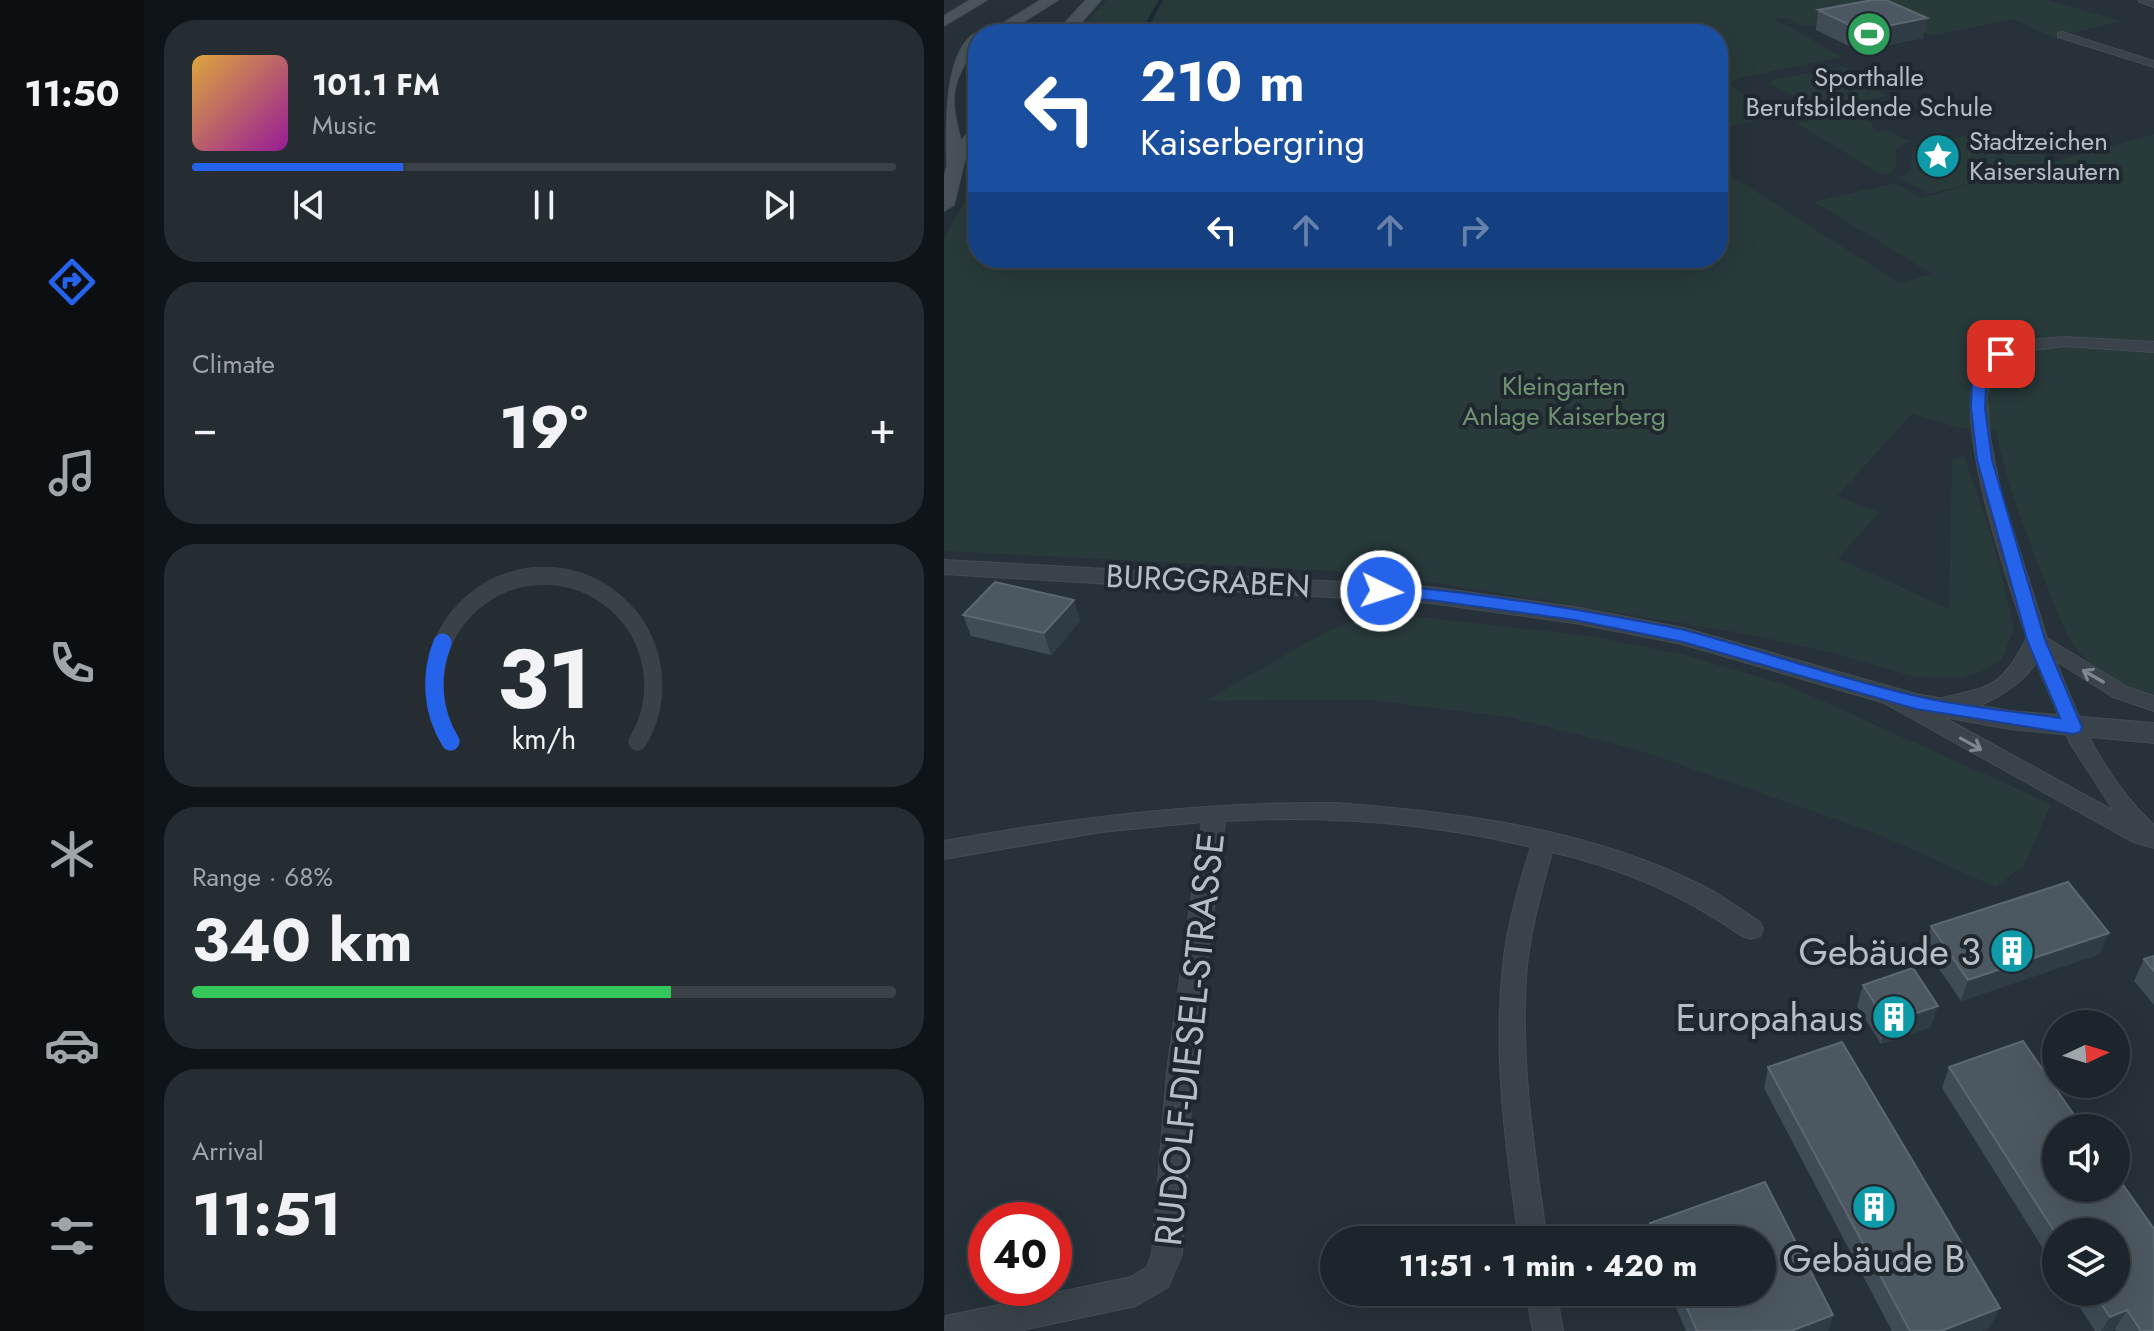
<!DOCTYPE html>
<html lang="en">
<head>
<meta charset="utf-8">
<style>
  :root { --surface:#1c252b; --page:#252d33; --text:#f1f3f6; --muted:#a0a5a9; --line:#3a4247; --accent:#2563eb }
  body { margin:0; font-family:Jost,sans-serif; background:var(--page); color:var(--text); height:100vh; display:flex; flex-direction:column; font-size:30px; white-space:nowrap }
  * { box-sizing:border-box; margin:0 }
  p { font-size:26px; color:var(--muted) }
  .icon { flex:none; width:44px; height:44px; fill:none; stroke:currentColor; stroke-width:2; stroke-linecap:round; stroke-linejoin:round }
  .map { position:relative; flex:1; overflow:hidden }
  .sheet { display:flex; flex-direction:column; gap:20px; padding:20px; background:#0f1418; width:800px }
  .sheet>* { flex:none }
  .top-card { position:absolute; left:24px; top:24px; width:760px; height:244px; border-radius:32px; box-shadow:0 8px 32px #0002,0 0 0 2px var(--line); background:#1a4fa0; color:#fff; overflow:hidden }
  .needle { width:52px; rotate:86deg }
  .controls { position:absolute; left:1098px; top:1010px; display:grid; gap:16px }
  .controls a { display:grid; place-items:center; width:88px; height:88px; border-radius:50%; background:var(--surface); box-shadow:0 8px 32px #0002,0 0 0 2px var(--line); font-size:40px }
  .speed { position:absolute; left:24px; top:1202px; display:flex; gap:16px; font-size:40px; font-weight:700; text-align:center }
  .speed>* { display:grid; place-content:center; width:104px; height:104px; border-radius:50%; background:var(--surface); box-shadow:0 8px 32px #0002,0 0 0 2px var(--line); line-height:1 }
  .speed .limit { border:12px solid #d22; background:#fff; color:#111 }
  .pin { position:absolute; display:grid; place-items:center; width:68px; height:68px; color:#fff; margin:-34px; border-radius:16px; box-shadow:0 4px 12px #0006 }
  .me { position:absolute; width:88px; margin:-44px; rotate:94deg; stroke-linejoin:round; filter:drop-shadow(0 0 6px #0008) }
  .turn { display:flex; align-items:center; gap:28px; height:168px; padding:0 40px; font-size:36px }
  .turn .icon { width:104px; height:104px; stroke-width:2.5 }
  .turn b { display:block; font-size:56px; line-height:68px }
  .lanes { display:flex; align-items:center; height:76px; padding:0 40px; background:#0003; justify-content:center; gap:40px; direction:ltr }
  .lanes .off { opacity:.35 }
  .big { font-size:60px; font-weight:700; line-height:1.1 }
  .sheet .widget { flex:1; display:flex; flex-direction:column; justify-content:center; gap:12px; min-width:0; padding:0 28px; border-radius:32px; background:var(--page) }
  .sheet .dial { align-items:center; gap:0 }
  .dial svg { height:208px; overflow:visible; fill:none; stroke:var(--line); stroke-width:7; stroke-linecap:round; text-anchor:middle }
  .dial text { fill:var(--text); stroke:none }
  .song { display:flex; align-items:center; gap:24px }
  .cover { width:96px; height:96px; border-radius:12px; background:linear-gradient(135deg,hsl(40 70% 55%),hsl(300 70% 35%)) }
  .played { height:8px; border-radius:4px; background:linear-gradient(90deg,var(--accent) 30%,var(--line) 30%) }
  .keys { display:flex; justify-content:space-around; direction:ltr }
  .heat { display:flex; justify-content:space-between; align-items:center; font-size:44px; direction:ltr }
  .charge { height:12px; border-radius:6px; background:linear-gradient(90deg,#34c759 68%,var(--line) 0) }
  .trip { position:absolute; left:376px; top:1226px; width:456px; height:80px; border-radius:40px; background:var(--surface); box-shadow:0 8px 32px #0002,0 0 0 2px var(--line); font-weight:700; line-height:80px; text-align:center }
  main { display:flex; flex:1; min-height:0 }
  .tab-bar { display:flex; flex-direction:column; width:144px; justify-content:space-around; align-items:center; background:#0b0f11; color:var(--muted) }
  .tab-bar .icon { width:56px; height:56px }
  .tab-bar .current { color:var(--accent) }
  .tab-bar b { font-size:36px; color:var(--text) }
  .map>svg:first-child { display:block }
</style>
</head>
<body>
<main>
<nav class="tab-bar">
<b>11:50</b>
<svg class="icon current" aria-label="directions" viewBox="0 0 24 24"><path d="M12 3l9 9-9 9-9-9zM9 14v-3h6M13 9l2 2-2 2"/></svg>
<svg class="icon" aria-label="music" viewBox="0 0 24 24"><path d="M9 18V5l10-2v13"/><circle cx="6" cy="18" r="3"/><circle cx="16" cy="16" r="3"/></svg>
<svg class="icon" aria-label="phone" viewBox="0 0 24 24"><path d="M5 4h4l2 5-3 2q2 4 5 5l2-3 5 2v4C11 20 4 13 5 4z"/></svg>
<svg class="icon" aria-label="climate" viewBox="0 0 24 24"><path d="M12 3v18M4 7l16 10M4 17L20 7"/></svg>
<svg class="icon" aria-label="car" viewBox="0 0 24 24"><path d="M5 17H2v-5l4-1 3-4h7l3 4 3 1v5h-3M9 17h6M6 11h13"/><circle cx="7" cy="17" r="2"/><circle cx="17" cy="17" r="2"/></svg>
<svg class="icon" aria-label="filters" viewBox="0 0 24 24"><path d="M4 7h16M4 17h16"/><circle cx="9" cy="7" r="2"/><circle cx="15" cy="17" r="2"/></svg>
</nav>
<section class="sheet">
<div class="widget">
<div class="song"><i class="cover"></i><div><b>101.1 FM</b><p>Music</p></div></div>
<div class="played"></div>
<div class="keys"><svg class="icon" aria-label="previous" viewBox="0 0 24 24"><path d="M18 5L8 12l10 7zM5 5v14"/></svg><svg class="icon" aria-label="pause" viewBox="0 0 24 24"><path d="M8 5v14M16 5v14"/></svg><svg class="icon" aria-label="next" viewBox="0 0 24 24"><path d="M6 5l10 7-10 7zM19 5v14"/></svg></div>
</div>
<div class="widget"><p>Climate</p>
<div class="heat"><a>−</a><b class="big">19°</b><a>+</a></div>
</div>
<div class="widget dial"><svg viewBox="0 0 100 80">
<path d="M14 69A42 42 0 1 1 86 69"/>
<path d="M14 69A42 42 0 0 1 11 31" stroke="#2563eb"/>
<text x="50" y="56" font-size="32" font-weight="700">31</text>
<text x="50" y="72" font-size="11">km/h</text>
</svg></div>
<div class="widget"><p>Range · 68%</p><b class="big">340 km</b><div class="charge"></div></div>
<div class="widget"><p>Arrival</p><b class="big">11:51</b></div>
</section>
<div class="map">
<svg width="1210" height="1331" viewBox="0 0 1210 1331">
  <rect width="100%" height="100%" fill="#263139"/>
  <!-- green -->
  <g fill="#283a3a">
    <path d="M163,0h942l72,21 -67,17 -40,-19 -83,17 -54,-24 -64,13 -13,1 -13,-8 -12,1 68,38 -103,21 -10,5 30,25 -15,4 13,8 -37,9 -3,7v-102h-642z"/>
    <path d="M898,66l10,4 -7,5 43,21 -69,14 -50,-27 4,-3z"/>
    <path d="M909,113l23,12h-7l10,7 9,-2 21,11 -13,9v16l-5,8 -9,1 -86,-52z"/>
    <path d="M1043,130l13,3 56,28 98,-27v562c-28,-9 -53,-20 -73,-42 -15,-15 -23,-41 -31,-60 -21,-53 -43,-106 -54,-163l-37,-3 -47,-14 -75,82 43,16 -42,46 111,51 3,-149 12,-4 29,85 21,88 -12,30 -17,11 -23,8 -47,-1 -83,-24 -86,-19 -301,-50 -109,-13 -392,-20v-312l28,-52 6,-32v103h740v-91l181,116 33,-9 -118,-72 81,-19 26,15 62,-17 -54,13 -30,-16 11,-7 3,-20 6,-4z"/>
    <path d="M432,612l214,24 95,19 102,30 264,119 -27,62 -29,21 -115,-52 -239,-84 -132,-34 -141,-17 -163,1 120,-69z"/>
  </g>
  <g fill="none" stroke-linecap="round" stroke-linejoin="round">
    <!-- stream -->
    <path stroke="#1b2a36" stroke-width="4" d="M198,34l19,-34"/>
    <!-- minor casing -->
    <g stroke="#434c53" stroke-width="2">
      <g id="minor">
        <path d="M1194,0l16,1v6l-14,-5z"/>
        <path d="M1118,32l92,29v6l-96,-30v-4z"/>
        <path d="M1120,337l90,5v10l-90,-6 -43,6 -17,7 -11,10 -6,27 3,42 10,51 47,149 80,49 27,9v15l-41,-14 -57,-36c23,60 50,120 98,164v23l-21,-6 -247,-138 -3,-5 3,-5 7,-2 37,18 -2,-4 3,-5c57,-16 66,-6 96,-63 -18,-52 -79,-226 -47,-272 17,-26 57,-27 84,-29zM1092,662l34,81 44,68 -182,-100c33,9 88,-21 104,-49z"/>
        <path d="M391,803c125,9 255,26 368,83 20,10 38,24 57,36l3,7 -3,7 -9,3 -9,-3c-61,-42 -117,-67 -190,-84 -10,37 -21,75 -25,113 -8,92 7,185 20,275h-28c-13,-91 -26,-183 -16,-274 4,-41 16,-81 28,-119 -100,-24 -203,-32 -306,-26l-32,251 -11,182 -14,33 -32,19 -118,25h-74l2,-15 185,-39 16,-10 5,-13 15,-182 35,-250 -101,10 -157,27v-18c131,-24 258,-39 391,-38z"/>
        <path d="M582,1292h30l7,39h-30z"/>
      </g>
    </g>
    <!-- tertiary casing -->
    <g stroke="#434c53" stroke-width="2">
      <path id="tertiary" d="M0,560l486,27 145,20 109,21 232,66 94,17 144,12v20l-144,-14 -94,-17 -234,-68 -107,-21 -145,-20 -486,-29z"/>
    </g>
    <!-- secondary casing -->
    <g stroke="#434c53" stroke-width="2">
      <g id="secondary">
        <path d="M26,0h17l-43,26v-10z"/>
        <path d="M97,0h17l-54,34h-19z"/>
        <path d="M142,0h15l-30,34h-16z"/>
        <path d="M34,32l6,2h-6c0,13 -6,17 -12,28 -18,30 -13,47 -5,79l11,-14 6,-1v16l-13,17 -11,46 -10,6c0,-11 0,-21 0,-31 0,-7 4,-12 3,-18 -1,-36 -3,-115 31,-130z"/>
      </g>
    </g>
    <!-- minor -->
    <use href="#minor" fill="#3a434a" fill-rule="evenodd"/>
    <!-- tertiary -->
    <use href="#tertiary" fill="#3a434a" fill-rule="evenodd"/>
    <!-- secondary -->
    <use href="#secondary" fill="#48535c" fill-rule="evenodd"/>
  </g>
  <!-- wall -->
  <g fill="#3f4c55">
    <path d="M874,10l109,8 -4,20 -64,13 -43,-21z"/>
    <path d="M19,615l117,6 -29,34 -80,-19z"/>
    <path d="M987,926l169,28 -139,47 -36,-53z"/>
    <path d="M1210,956v49l-20,-24 10,-22z"/>
    <path d="M919,985l68,42 -50,17 -24,-38z"/>
    <path d="M824,1067l222,260 -10,4h-88l-128,-243z"/>
    <path d="M1005,1067l205,264h-38l-1,-2 -4,2h-16l-25,-39h46l-60,-60v37l-114,-181z"/>
    <path d="M821,1182l68,133 -5,16h-142l-17,-39h93v-52h-114l2,-17z"/>
  </g>
  <!-- shaded-wall -->
  <g fill="#303c45">
    <path d="M983,18l-4,20 -64,13 3,-20z"/>
    <path d="M130,600l6,21 -29,34 -7,-22z"/>
    <path d="M1165,933l-9,21 -139,47 7,-21z"/>
    <path d="M994,1006l-7,21 -50,17 6,-21z"/>
    <path d="M1056,1308l-10,19 -10,4h-39z"/>
    <path d="M1183,1310l-12,19 -4,2h-10l9,-14z"/>
    <path d="M889,1315l-5,16h-37z"/>
  </g>
  <!-- building -->
  <g fill="#4c5861" stroke="#5c6871" stroke-width="2">
    <path d="M928,0h14l41,18 -65,13 -44,-21z"/>
    <path d="M51,582l79,18 -30,33 -81,-18z"/>
    <path d="M1124,882l41,51 -141,47 -37,-54z"/>
    <path d="M1210,956v15l-10,-12z"/>
    <path d="M969,968l25,38 -51,17 -24,-38z"/>
    <path d="M1079,1041l60,87h-27v60h60v-13l38,54v102h-13l-14,-21 -17,7 -17,-25h23v-60h-60v2l-107,-167z"/>
    <path d="M898,1042l158,266 -59,23h-31l-142,-264z"/>
    <path d="M821,1182l68,133 -42,16h-94l-17,-39h82v-52h-105l-7,-17z"/>
  </g>
  <!-- one-way arrows -->
  <defs><path id="oneway-shaft" d="M-6 0H5M1.5-3L5.5 0L1.5 3" fill="none" stroke-width="1.6" stroke-linecap="round" stroke-linejoin="round" transform="scale(2)"/></defs>
  <g stroke="#7e878e">
    <use href="#oneway-shaft" transform="translate(1149 676) rotate(-150)"/>
    <use href="#oneway-shaft" transform="translate(1027 744) rotate(29)"/>
  </g>
  <!-- route -->
  <path fill="#2563eb" stroke="#184099" stroke-width="2" d="M1057,350l7,4 -16,15 -6,16 -1,23 7,52 53,180 37,87 -2,5 -7,2 -157,-25 -233,-67 -108,-22 -145,-20 -49,-3 -9,-6c16,-17 279,31 316,40 76,20 151,48 228,65 47,11 96,15 144,22l-33,-78 -50,-180 -6,-52 1,-23 9,-21z"/>
  <!-- icons -->
  <defs>
    <g id="stadium-disc" transform="scale(2.3)"><circle r="9.5" fill="#2e9e5b" stroke="#1f282f"/><path d="M0-5a6.5 5 0 1 0 0 10a6.5 5 0 1 0 0-10ZM-3.5-1.8h7v3.6h-7Z" fill="#fff"/></g>
    <g id="sight-disc" transform="scale(2.3)"><circle r="9.5" fill="#0f9aa8" stroke="#1f282f"/><path d="M0-6L1.8-2.2L6-1.7L2.9 1.2L3.7 5.4L0 3.3L-3.7 5.4L-2.9 1.2L-6-1.7L-1.8-2.2Z" fill="#fff"/></g>
    <g id="building-disc" transform="scale(2.3)"><circle r="9.5" fill="#0f9aa8" stroke="#1f282f"/><path d="M-4-6H4V6H1V3H-1V6H-4ZM-2.5-4.3h1.7v1.8h-1.7ZM.8-4.3h1.7v1.8H.8ZM-2.5-1h1.7V.8h-1.7ZM.8-1h1.7V.8H.8Z" fill="#fff"/></g>
  </defs>
  <g fill-rule="evenodd">
    <use href="#stadium-disc" x="925" y="34"/>
    <use href="#sight-disc" x="994" y="156"/>
    <use href="#building-disc" x="1068" y="951"/>
    <use href="#building-disc" x="950" y="1017"/>
    <use href="#building-disc" x="930" y="1207"/>
  </g>
  <g text-anchor="middle" dominant-baseline="central" stroke-width="8" stroke-linejoin="round" paint-order="stroke">
    <!-- far-poi labels -->
    <g font-size="26" fill="#b5bec5" stroke="#1f282f">
      <text x="925" y="77">Sporthalle<tspan x="925" dy="30">Berufsbildende Schule</tspan></text>
      <text x="1025" y="141" text-anchor="start">Stadtzeichen<tspan x="1025" dy="30">Kaiserslautern</tspan></text>
    </g>
    <!-- far-park labels -->
    <g font-size="26" fill="#709372" stroke="#1f282f">
      <text x="620" y="386">Kleingarten<tspan x="620" dy="30">Anlage Kaiserberg</tspan></text>
    </g>
    <!-- street labels -->
    <g font-size="32" fill="#b5bec5" stroke="#1f282f">
      <text transform="translate(264 581) rotate(3)">BURGGRABEN</text>
    </g>
    <!-- near-poi labels -->
    <g font-size="38" fill="#b5bec5" stroke="#1f282f" text-anchor="end">
      <text x="1037" y="951">Gebäude 3</text>
      <text x="919" y="1017">Europahaus</text>
      <text x="930" y="1258" text-anchor="middle">Gebäude B</text>
    </g>
    <!-- near-street labels -->
    <g font-size="38" fill="#b5bec5" stroke="#1f282f">
      <text transform="translate(245 1039) rotate(-84)">RUDOLF-DIESEL-STRASSE</text>
    </g>
  </g>
</svg>
<div class="controls">
<a><svg class="needle" viewBox="-14 -14 28 28"><path d="M0-13l5 13h-10z" fill="#e53935"/><path d="M0 13l5-13h-10z" fill="#a0a5a9"/></svg></a>
<a><svg class="icon" aria-label="sound" viewBox="0 0 24 24"><path d="M4 9h4l5-4v14l-5-4H4zM17 9q2 3 0 6"/></svg></a>
<a><svg class="icon" aria-label="layers" viewBox="0 0 24 24"><path d="M12 4l9 5-9 5-9-5zM3 14l9 5 9-5"/></svg></a>
</div>
<div class="speed"><div class="limit">40</div></div>
<div class="pin" style="left:1057px;top:354px;background:#d93025"><svg class="icon" aria-label="arrive" viewBox="0 0 24 24"><path d="M6 21V4h12l-3 4 3 4H6"/></svg></div>
<svg class="me" style="left:437px;top:591px" viewBox="-20 -20 40 40"><circle r="17" fill="#2563eb" stroke="#fff" stroke-width="3"/><path d="M0-11L8 9 0 5-8 9z" fill="#fff"/></svg>
<div class="trip">11:51 · 1 min · 420 m</div>
<div class="top-card">
<div class="turn"><svg class="icon" aria-label="left" viewBox="0 0 24 24"><path d="M17 20v-9H6M10 6l-5 5 5 5"/></svg><div><b>210 m</b>Kaiserbergring</div></div>
<div class="lanes"><svg class="icon" aria-label="left" viewBox="0 0 24 24"><path d="M17 20v-9H6M10 6l-5 5 5 5"/></svg><svg class="icon off" aria-label="ahead" viewBox="0 0 24 24"><path d="M12 20V5M6 11l6-6 6 6"/></svg><svg class="icon off" aria-label="ahead" viewBox="0 0 24 24"><path d="M12 20V5M6 11l6-6 6 6"/></svg><svg class="icon off" aria-label="right" viewBox="0 0 24 24"><path d="M7 20v-9h11M14 6l5 5-5 5"/></svg></div>
</div>
</div>
</main>
</body>
</html>
